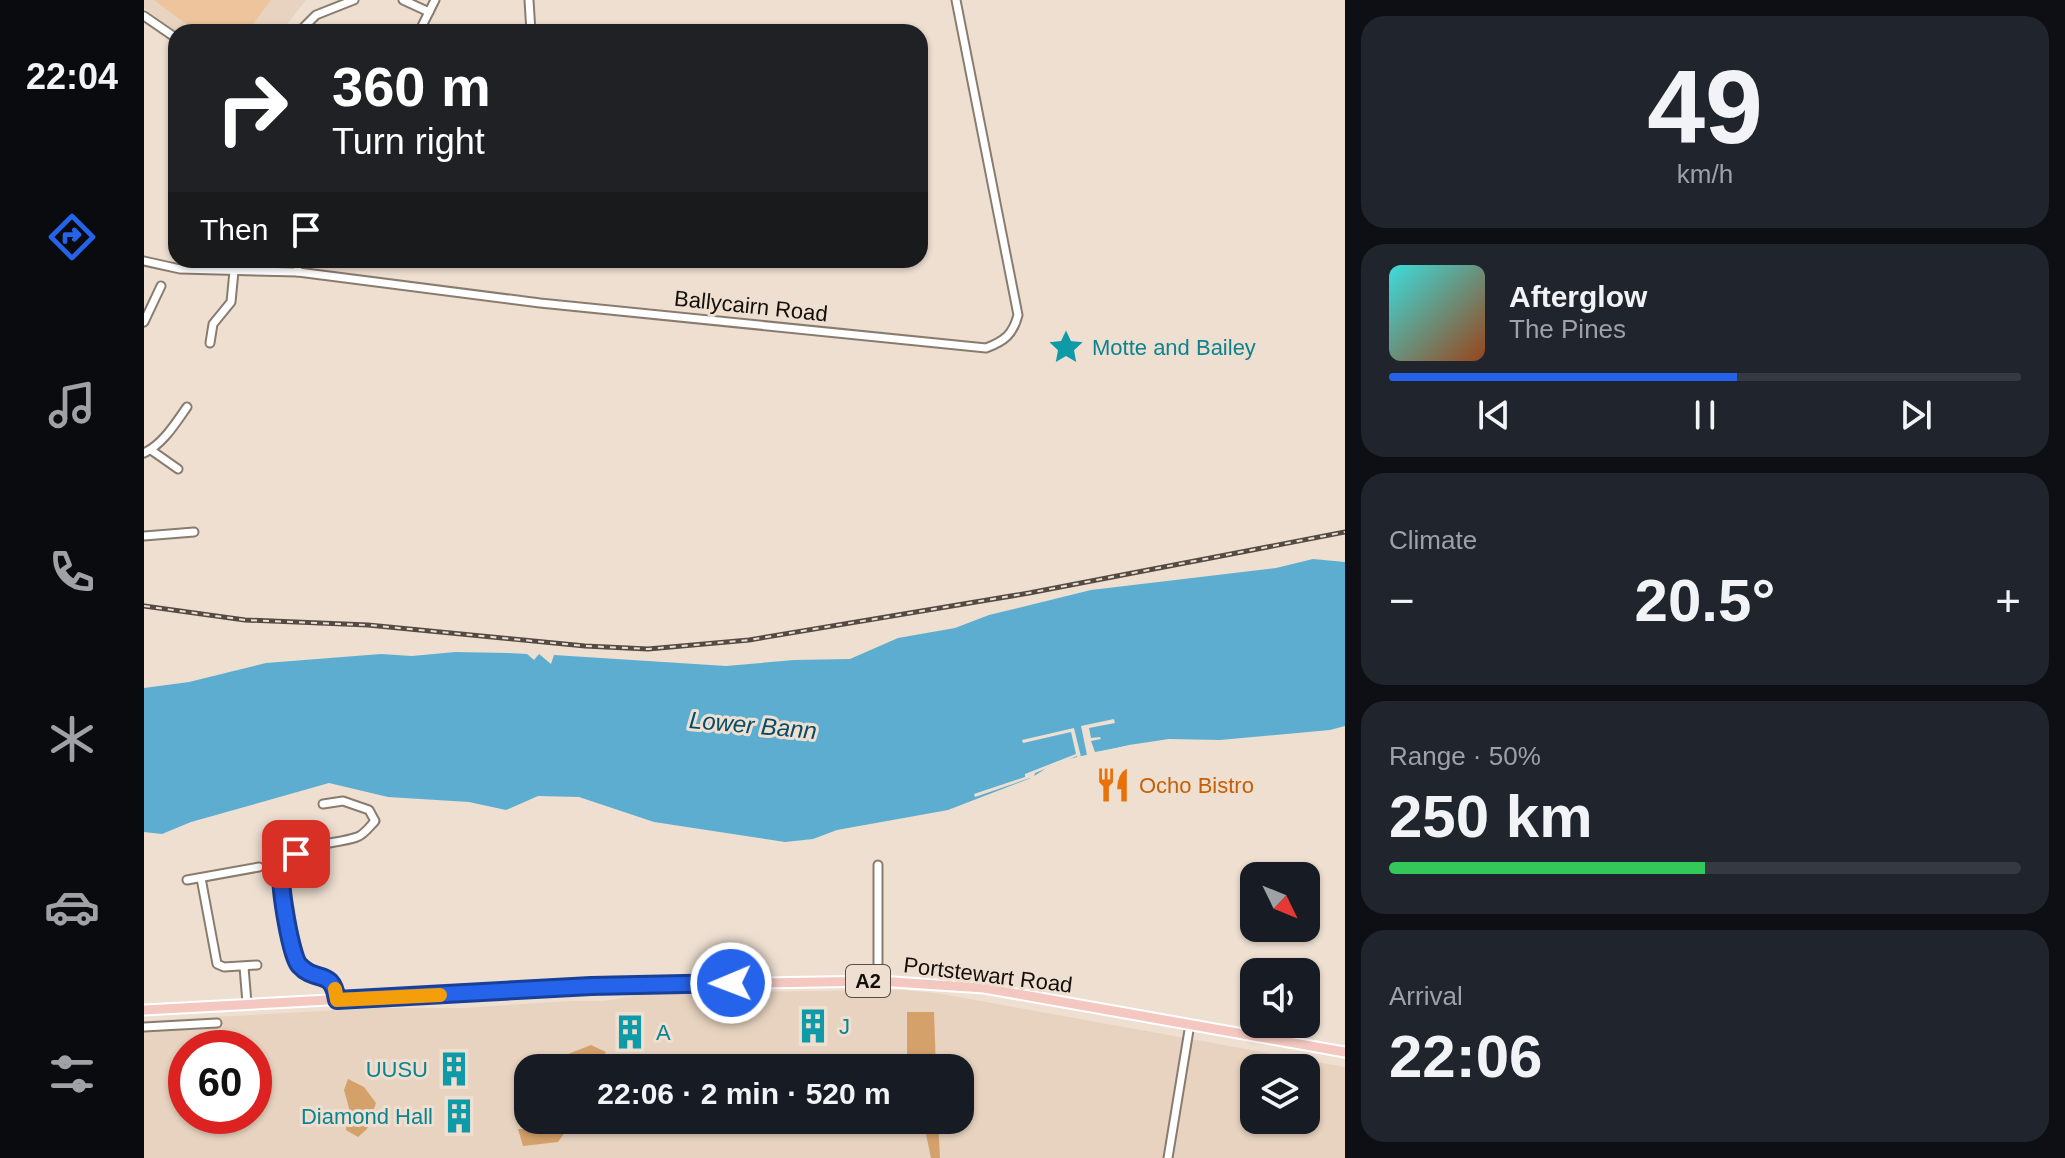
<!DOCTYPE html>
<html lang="en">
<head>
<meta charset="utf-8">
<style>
  :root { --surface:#171b24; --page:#20242c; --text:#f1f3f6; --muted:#9ea1a6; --line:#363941; --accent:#2563eb }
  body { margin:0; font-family:Arial,sans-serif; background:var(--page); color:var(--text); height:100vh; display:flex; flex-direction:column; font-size:30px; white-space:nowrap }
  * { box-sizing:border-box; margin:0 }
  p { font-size:26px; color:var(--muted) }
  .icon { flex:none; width:44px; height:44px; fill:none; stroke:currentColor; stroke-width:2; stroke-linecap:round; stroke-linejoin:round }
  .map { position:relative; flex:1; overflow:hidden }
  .sheet { display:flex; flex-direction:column; gap:16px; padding:16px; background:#0d0f14; width:720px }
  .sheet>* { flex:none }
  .hud { position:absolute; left:24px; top:24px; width:760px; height:244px; border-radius:24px; box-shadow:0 2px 6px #0004; background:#202124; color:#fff; overflow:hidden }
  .needle { width:52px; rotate:133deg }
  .controls { position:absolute; left:1096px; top:862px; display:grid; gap:16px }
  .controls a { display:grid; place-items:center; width:80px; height:80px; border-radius:16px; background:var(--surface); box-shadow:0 2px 6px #0004; font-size:40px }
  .speed { position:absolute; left:24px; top:1030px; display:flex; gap:16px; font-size:40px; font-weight:700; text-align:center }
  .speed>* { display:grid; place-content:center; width:104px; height:104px; border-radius:50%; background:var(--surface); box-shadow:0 2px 6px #0004; line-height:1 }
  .speed .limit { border:12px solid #d22; background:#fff; color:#111 }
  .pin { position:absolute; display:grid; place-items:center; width:68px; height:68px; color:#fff; margin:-34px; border-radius:16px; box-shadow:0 4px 12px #0006 }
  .me { position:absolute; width:88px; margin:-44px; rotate:269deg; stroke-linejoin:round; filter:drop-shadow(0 0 6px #0008) }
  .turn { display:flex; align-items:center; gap:28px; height:168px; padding:0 32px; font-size:36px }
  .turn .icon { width:104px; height:104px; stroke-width:2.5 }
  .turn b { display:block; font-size:56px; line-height:68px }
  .then { display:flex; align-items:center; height:76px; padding:0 32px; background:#0003; gap:16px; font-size:30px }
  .big { font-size:60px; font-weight:700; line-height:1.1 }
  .sheet .tile { flex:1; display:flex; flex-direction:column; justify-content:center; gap:12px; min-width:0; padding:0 28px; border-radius:24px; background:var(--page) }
  .sheet .dial { align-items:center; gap:0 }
  .dial b { font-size:104px; line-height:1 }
  .song { display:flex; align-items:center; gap:24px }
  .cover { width:96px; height:96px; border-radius:12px; background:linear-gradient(135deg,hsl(180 70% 55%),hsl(20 70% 35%)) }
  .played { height:8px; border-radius:4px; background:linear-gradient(90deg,var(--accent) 55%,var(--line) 55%) }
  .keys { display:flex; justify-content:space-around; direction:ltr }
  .heat { display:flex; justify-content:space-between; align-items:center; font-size:44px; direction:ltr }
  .charge { height:12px; border-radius:6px; background:linear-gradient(90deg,#34c759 50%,var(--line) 0) }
  .trip { position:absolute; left:370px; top:1054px; width:460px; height:80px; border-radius:24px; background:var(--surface); box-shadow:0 2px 6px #0004; font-weight:700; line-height:80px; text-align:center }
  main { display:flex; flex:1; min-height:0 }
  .menu { display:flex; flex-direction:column; width:144px; justify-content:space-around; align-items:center; background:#090b0e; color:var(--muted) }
  .menu .icon { width:56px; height:56px }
  .menu .selected { color:var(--accent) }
  .menu b { font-size:36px; color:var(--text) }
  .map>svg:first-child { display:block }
</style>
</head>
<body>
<main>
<nav class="menu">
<b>22:04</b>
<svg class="icon selected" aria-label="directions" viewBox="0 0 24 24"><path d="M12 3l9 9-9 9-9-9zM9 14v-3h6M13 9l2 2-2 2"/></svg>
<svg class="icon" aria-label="music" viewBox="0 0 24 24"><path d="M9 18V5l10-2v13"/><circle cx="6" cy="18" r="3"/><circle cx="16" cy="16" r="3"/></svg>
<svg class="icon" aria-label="phone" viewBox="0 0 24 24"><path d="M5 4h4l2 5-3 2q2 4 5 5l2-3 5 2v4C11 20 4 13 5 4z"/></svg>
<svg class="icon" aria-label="climate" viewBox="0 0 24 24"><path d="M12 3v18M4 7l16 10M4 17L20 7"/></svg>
<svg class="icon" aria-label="car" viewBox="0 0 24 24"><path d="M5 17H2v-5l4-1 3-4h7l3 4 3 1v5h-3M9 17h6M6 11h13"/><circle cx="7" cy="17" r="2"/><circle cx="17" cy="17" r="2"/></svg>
<svg class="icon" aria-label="filters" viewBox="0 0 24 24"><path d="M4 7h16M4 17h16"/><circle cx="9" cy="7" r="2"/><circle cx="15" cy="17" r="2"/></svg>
</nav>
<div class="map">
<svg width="1201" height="1158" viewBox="0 0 1201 1158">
  <rect width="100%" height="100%" fill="#eedfd1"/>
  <!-- built -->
  <g fill="#e7d3bf" fill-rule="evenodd">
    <path d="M0,0h162l-25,32h-104l-33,-24z"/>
    <path d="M757,990l35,3 409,74v91h-1201v-137l233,-13h87l106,-7h34l50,-8zM42,1048h68v68h-68zM384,1068h432v52h-432zM1110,1068h52v52h-52z"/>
  </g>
  <!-- green -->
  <path fill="#edc49b" d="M10,0h117l-24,32h-50z"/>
  <!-- forest -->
  <g fill="#d5a16b">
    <path d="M763,1012h27l2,56h-27l-2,-9z"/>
    <path d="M447,1045l15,7 -9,16h-28l-16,-8z"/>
    <path d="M204,1079l16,8 12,16 -9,26 -9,8 -12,-7 3,-22 -5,-18z"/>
    <path d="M416,1120h49l-1,3 -42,8 -8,11 -35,4 -5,-17h20z"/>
    <path d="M779,1120h15l2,38h-9z"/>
  </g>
  <!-- water -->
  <path fill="#5dadd0" d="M1169,559l32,3v164l-15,4 -110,10 -51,-1 -40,6 -73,17 -25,16 -83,32 -111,20 -24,9 -28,3 -131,-20 -75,-25 -41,-1 -32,14 -37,-8 -81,-5 -59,-14 -138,39 -29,12 -18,-2v-144l45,-6 77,-19 115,-9 31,2 43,-4 53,1 19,1 7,6 5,-6 12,10 3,-9 172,11 68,-6 56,-1 48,-21 57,-10 34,-13 102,-25 185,-22z"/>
  <!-- pier -->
  <g fill="#eedfd1">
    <path d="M970,719l1,4 -26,5 2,10 9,-1 1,2 -10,2 4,11 32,-6 1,2 -40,12 -7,-34z"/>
    <path d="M930,728l8,33 -3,1 -2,-6 -42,17 -2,9 -3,-4 -55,19 -1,-3 51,-17v-3l51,-20 -5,-22 -48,11 -1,-3z"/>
  </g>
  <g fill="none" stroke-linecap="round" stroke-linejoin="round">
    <!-- minor casing -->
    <g stroke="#897c6f" stroke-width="11">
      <g id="minor">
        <path d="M259,0l26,12"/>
        <path d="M385,0l2,32"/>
        <path d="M0,16l32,22"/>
        <path d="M155,32l17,-17 38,-15"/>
        <path d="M275,32l16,-32"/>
        <path d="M153,260l1,12"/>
        <path d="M0,261l36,8 118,3 242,31 446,45c19,-7 27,-14 32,-33l-62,-315"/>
        <path d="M0,322l17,-36"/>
        <path d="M66,343l3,-19 18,-22 3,-31"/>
        <path d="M7,450l27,19"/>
        <path d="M0,453c19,-9 31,-29 43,-46"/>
        <path d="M0,536l50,-4"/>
        <path d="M179,804l20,-3 26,9 6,11c-5,5 -11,14 -18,16 -22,8 -51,4 -69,23 -4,4 -7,11 -7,17 -1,14 10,79 19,89 18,17 32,2 37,34"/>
        <path d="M57,878l16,86 7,3 33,-2"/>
        <path d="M43,880l72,-13"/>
        <path d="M100,967l3,36"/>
        <path d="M734,981v-116"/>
        <path d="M0,1027l73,-4"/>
        <path d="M1024,1158l22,-134"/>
      </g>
    </g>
    <!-- major casing -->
    <g stroke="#fff" stroke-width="13">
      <path id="major" d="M0,1010l447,-24 287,-5 106,7 361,64"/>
    </g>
    <!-- minor -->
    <use href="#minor" stroke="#fff" stroke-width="7"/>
    <!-- major -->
    <use href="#major" stroke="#f4c7c1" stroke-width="9"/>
    <!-- rail casing -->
    <g stroke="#534b43" stroke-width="5">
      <path id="rail" d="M0,606l101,14 123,5 217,21 63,3 101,-9 280,-47 316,-61"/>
    </g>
    <!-- rail -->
    <use href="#rail" stroke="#eedfd1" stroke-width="2" stroke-dasharray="6" stroke-linecap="butt"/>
  </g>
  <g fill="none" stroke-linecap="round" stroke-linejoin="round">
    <!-- route casing -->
    <g stroke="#184099" stroke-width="20">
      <path id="route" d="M152,854c-8,6 -12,9 -14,19 -3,13 9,83 17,92 17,19 33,2 38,35l254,-14 140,-3"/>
    </g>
    <!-- route -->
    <use href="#route" stroke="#2563eb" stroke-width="14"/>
    <!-- slow -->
    <path stroke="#f59e0b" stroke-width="14" d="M191,989l2,11 103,-5"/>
  </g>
  <!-- icons -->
  <defs>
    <g id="sight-bare" transform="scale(2.76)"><path d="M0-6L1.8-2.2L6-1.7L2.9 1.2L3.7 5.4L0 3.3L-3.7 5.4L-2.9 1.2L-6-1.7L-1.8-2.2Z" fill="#0f9aa8" stroke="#eedfd1" stroke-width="2.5" paint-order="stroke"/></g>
    <g id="restaurant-bare" transform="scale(2.76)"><path d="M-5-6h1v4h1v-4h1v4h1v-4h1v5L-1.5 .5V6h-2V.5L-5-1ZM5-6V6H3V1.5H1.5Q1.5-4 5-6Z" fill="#e8710a" stroke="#eedfd1" stroke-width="2.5" paint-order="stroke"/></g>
    <g id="building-bare" transform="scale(2.76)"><path d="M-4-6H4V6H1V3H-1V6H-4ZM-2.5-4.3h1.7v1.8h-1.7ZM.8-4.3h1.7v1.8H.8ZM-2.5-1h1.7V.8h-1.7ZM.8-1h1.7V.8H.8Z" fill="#0f9aa8" stroke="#eedfd1" stroke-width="2.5" paint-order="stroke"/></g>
  </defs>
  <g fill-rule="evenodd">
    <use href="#sight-bare" x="922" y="347"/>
    <use href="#restaurant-bare" x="969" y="785"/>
    <use href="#building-bare" x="669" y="1026"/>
    <use href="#building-bare" x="486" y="1032"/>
    <use href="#building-bare" x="310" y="1069"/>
    <use href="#building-bare" x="315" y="1116"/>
  </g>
  <g text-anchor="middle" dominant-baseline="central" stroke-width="6" stroke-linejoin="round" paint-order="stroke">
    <!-- shield labels -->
    <rect fill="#eedfd1" stroke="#554d46" stroke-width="2" x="702" y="965" width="44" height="32" rx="6"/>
    <g font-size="20" font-weight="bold" fill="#140f0a">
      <text x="724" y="981">A2</text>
    </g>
    <!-- street labels -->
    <g font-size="22" fill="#140f0a" stroke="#eedfd1">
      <text transform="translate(607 306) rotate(6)">Ballycairn Road</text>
      <text transform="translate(844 975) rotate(7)">Portstewart Road</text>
    </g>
    <!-- culture labels -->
    <g font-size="22" fill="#0d838f" stroke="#eedfd1" text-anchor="start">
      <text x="948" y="347">Motte and Bailey</text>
      <text x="695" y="1026">J</text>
      <text x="512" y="1032">A</text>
      <text x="284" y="1069" text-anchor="end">UUSU</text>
      <text x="289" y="1116" text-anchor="end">Diamond Hall</text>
    </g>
    <!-- food labels -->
    <g font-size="22" fill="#c56008" stroke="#eedfd1" text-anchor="start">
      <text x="995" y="785">Ocho Bistro</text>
    </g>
    <!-- water labels -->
    <g font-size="24" font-style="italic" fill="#074d65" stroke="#eedfd1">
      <text transform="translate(609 725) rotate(5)">Lower Bann</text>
    </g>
  </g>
</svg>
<div class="controls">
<a><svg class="needle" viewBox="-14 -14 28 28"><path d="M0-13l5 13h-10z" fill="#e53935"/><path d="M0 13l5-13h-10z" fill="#9ea1a6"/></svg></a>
<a><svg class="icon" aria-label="sound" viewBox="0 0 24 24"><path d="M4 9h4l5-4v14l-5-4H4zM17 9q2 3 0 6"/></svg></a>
<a><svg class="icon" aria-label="layers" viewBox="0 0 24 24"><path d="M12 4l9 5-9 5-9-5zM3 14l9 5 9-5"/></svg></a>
</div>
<div class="speed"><div class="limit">60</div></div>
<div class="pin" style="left:152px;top:854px;background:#d93025"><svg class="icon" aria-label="arrive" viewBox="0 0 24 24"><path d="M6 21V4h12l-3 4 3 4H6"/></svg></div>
<svg class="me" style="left:587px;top:983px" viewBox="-20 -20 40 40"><circle r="17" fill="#2563eb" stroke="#fff" stroke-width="3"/><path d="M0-11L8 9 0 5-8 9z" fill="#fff"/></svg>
<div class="trip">22:06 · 2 min · 520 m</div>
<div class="hud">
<div class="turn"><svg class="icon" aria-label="right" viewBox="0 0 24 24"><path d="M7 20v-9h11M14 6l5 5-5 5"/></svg><div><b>360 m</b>Turn right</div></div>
<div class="then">Then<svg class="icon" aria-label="arrive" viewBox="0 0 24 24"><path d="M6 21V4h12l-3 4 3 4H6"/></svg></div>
</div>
</div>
<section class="sheet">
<div class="tile dial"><b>49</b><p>km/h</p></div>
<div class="tile">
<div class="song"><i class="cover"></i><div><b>Afterglow</b><p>The Pines</p></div></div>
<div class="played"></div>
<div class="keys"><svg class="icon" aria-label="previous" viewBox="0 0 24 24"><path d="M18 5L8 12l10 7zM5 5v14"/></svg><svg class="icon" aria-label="pause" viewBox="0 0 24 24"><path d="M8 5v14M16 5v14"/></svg><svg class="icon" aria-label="next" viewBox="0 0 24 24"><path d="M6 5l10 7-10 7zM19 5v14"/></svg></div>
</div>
<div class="tile"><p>Climate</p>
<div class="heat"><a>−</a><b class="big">20.5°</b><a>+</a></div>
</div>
<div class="tile"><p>Range · 50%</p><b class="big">250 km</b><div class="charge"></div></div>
<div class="tile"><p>Arrival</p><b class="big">22:06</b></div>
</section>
</main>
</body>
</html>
